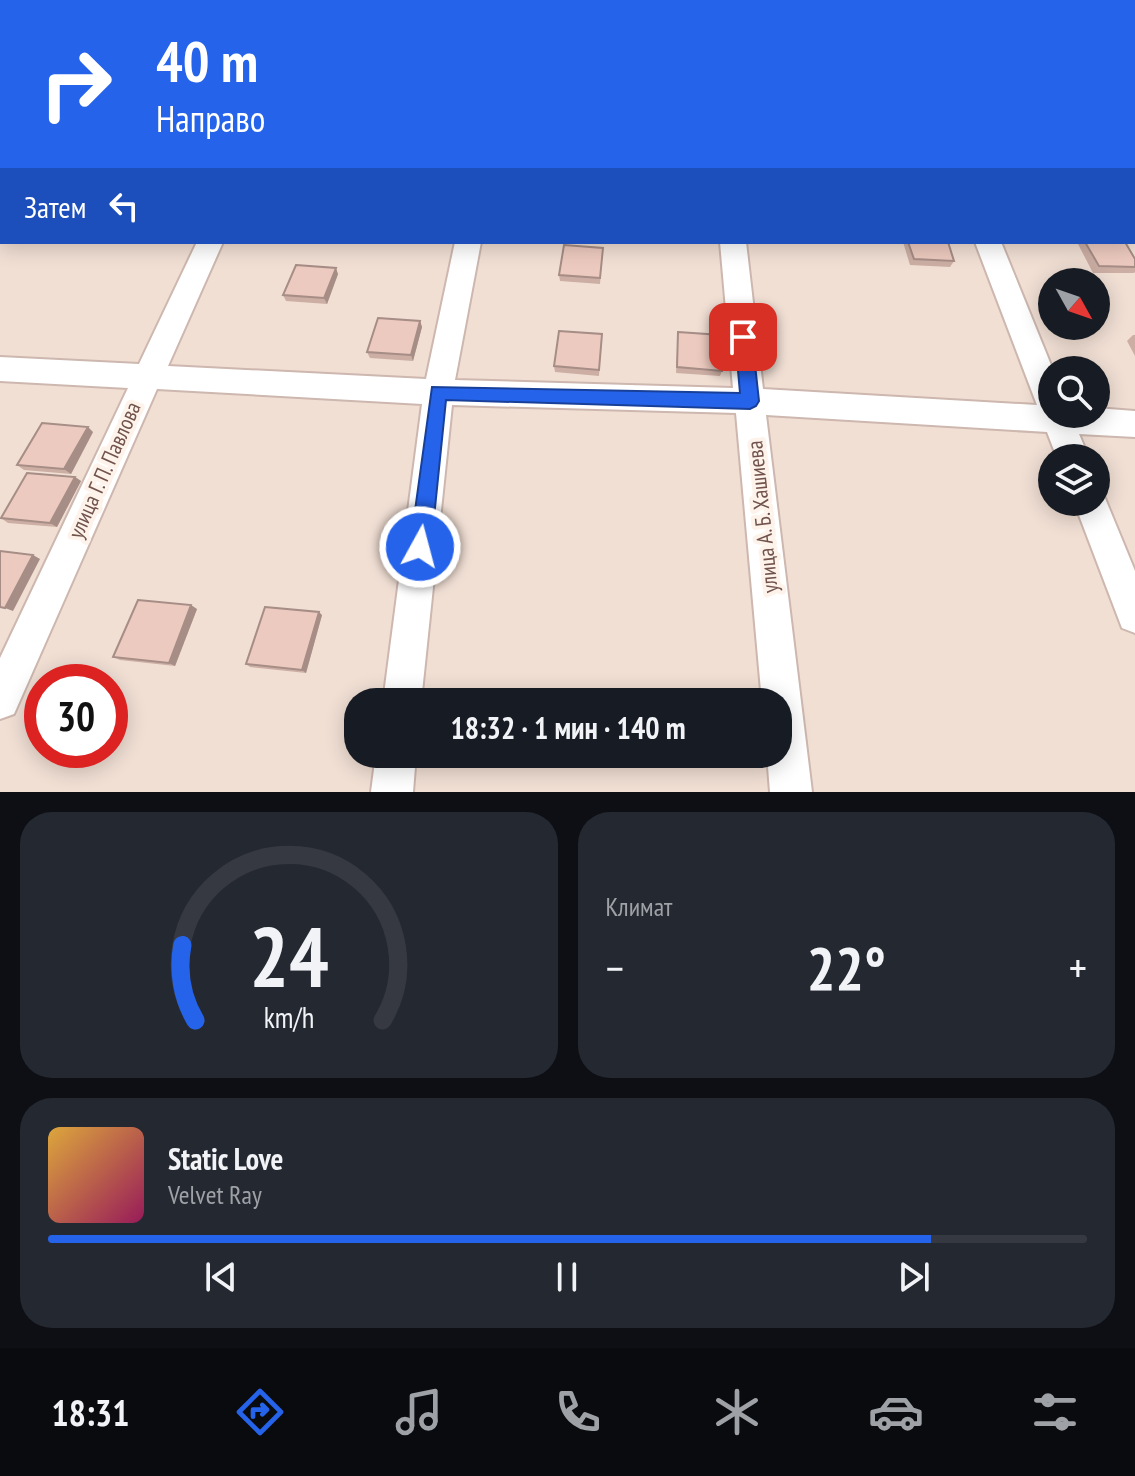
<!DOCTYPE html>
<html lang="ru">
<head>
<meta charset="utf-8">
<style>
  :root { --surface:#171b24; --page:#242831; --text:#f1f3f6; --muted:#9ea1a6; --line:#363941; --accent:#2563eb }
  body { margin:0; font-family:"PT Sans Narrow",sans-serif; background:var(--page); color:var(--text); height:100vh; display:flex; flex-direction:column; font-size:30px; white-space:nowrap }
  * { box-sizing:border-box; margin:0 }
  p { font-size:26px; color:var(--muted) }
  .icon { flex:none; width:44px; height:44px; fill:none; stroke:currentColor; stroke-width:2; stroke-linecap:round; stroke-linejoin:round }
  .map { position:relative; height:792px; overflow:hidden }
  .panel { display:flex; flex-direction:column; gap:20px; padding:20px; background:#0d0f14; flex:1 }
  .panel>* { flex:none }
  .top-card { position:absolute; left:0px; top:0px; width:1136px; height:244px; box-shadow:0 4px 20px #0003; background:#2563eb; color:#fff; overflow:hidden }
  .needle { width:52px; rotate:130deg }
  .controls { position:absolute; left:1038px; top:268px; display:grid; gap:16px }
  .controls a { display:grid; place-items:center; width:72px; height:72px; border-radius:50%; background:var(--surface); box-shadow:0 4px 20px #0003; font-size:40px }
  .speed { position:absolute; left:24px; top:664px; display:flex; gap:16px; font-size:40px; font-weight:700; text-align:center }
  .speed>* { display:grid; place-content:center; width:104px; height:104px; border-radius:50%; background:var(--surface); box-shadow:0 4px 20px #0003; line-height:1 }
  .speed .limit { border:12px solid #d22; background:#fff; color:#111 }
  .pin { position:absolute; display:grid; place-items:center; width:68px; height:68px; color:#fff; margin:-34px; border-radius:16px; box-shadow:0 4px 12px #0006 }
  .me { position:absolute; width:88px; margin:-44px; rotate:7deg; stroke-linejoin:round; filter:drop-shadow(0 0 6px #0008) }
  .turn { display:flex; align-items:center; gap:28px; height:168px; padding:0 24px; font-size:36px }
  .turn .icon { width:104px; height:104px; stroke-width:2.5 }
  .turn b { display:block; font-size:56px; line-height:68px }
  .then { display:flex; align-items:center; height:76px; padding:0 24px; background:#0003; gap:16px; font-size:30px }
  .big { font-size:60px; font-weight:800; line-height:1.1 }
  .panel .widget { flex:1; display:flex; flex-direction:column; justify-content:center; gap:12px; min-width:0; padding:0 28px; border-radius:32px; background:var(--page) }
  .panel .dial { align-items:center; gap:0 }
  .dial svg { height:208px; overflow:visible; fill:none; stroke:var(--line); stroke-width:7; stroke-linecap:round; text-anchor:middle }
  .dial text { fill:var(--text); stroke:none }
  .song { display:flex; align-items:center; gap:24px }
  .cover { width:96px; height:96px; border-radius:12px; background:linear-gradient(135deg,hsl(40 70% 55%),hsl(330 70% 35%)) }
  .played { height:8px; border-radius:4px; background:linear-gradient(90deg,var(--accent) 85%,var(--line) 85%) }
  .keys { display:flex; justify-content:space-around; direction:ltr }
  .heat { display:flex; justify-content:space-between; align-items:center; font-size:44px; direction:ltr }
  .panel .tiles { flex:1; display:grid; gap:20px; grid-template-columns:1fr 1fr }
  .widget:last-child { grid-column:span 2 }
  .trip { position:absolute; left:344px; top:688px; width:448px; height:80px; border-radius:32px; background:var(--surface); box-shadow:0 4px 20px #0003; font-weight:800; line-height:80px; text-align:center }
  .dock { display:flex; height:128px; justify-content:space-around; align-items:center; background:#090b0e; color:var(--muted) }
  .dock .icon { width:56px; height:56px }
  .dock .active { color:var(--accent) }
  .dock b { font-size:36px; color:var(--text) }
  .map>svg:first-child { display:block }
</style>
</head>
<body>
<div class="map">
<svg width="1135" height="792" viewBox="0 0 1135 792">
  <rect width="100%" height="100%" fill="#faeee5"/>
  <!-- residential -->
  <path fill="#f1dfd4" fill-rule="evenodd" d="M0,0h1135v792h-1135zM2,2h1132v240h-1132zM1052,282h44v44h-44zM1052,370h44v44h-44zM1052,458h44v44h-44zM42,682h68v68h-68zM358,702h420v52h-420z"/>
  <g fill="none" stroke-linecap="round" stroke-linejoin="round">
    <!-- minor casing -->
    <g stroke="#cdb7af" stroke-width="4">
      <g id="minor">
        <rect x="507" y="0" width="18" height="2"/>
        <rect x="699" y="0" width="18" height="2"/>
        <path d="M885,0h18l1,2h-18z"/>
        <path d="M1091,0h18l1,2h-18z"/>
        <rect x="1134" y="44" width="1" height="13"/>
        <path d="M2,159v18l-2,1v-18z"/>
        <path d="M197,242h26l-55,124 258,13 29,-137h26l-26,138 278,8 -13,-146h26l17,147 274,16 -62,-163h26l52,128 -1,44h44v-6l39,3v26l-56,-3 10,24h-32l-10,-26 -281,-17 46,377h-42l-3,-38h11v-52h-16l-26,-289 -284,-8 -31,297h-38l39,-298 -265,-15 -143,325 -14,5v-61l128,-270 -128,-7v-24l139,7z"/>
        <path d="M1096,489l6,2 33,80v62l-13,-5 -48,-126h22z"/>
        <path d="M376,754h40l-3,38h-42z"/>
      </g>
    </g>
    <!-- minor -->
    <use href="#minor" fill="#fff" fill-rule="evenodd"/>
  </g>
  <!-- wall -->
  <g fill="#ccaea4">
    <path d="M962,0h35v1l-34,1z"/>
    <path d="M903,242h45l6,19 -4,6 -40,-2z"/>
    <path d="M1079,242h46l10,17v13l-1,1h-41l-15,-29z"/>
    <path d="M603,248l-3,36 -40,-3 -1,-6z"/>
    <path d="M338,274l-11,30 -41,-3 -3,-6z"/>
    <path d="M420,321l2,6 -9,34 -43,-3 -3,-6z"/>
    <path d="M678,332l44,39 -2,5 -44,-3z"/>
    <path d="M602,334l-3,42 -44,-4 -1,-6z"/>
    <path d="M1133,335h2v21l-8,-15z"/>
    <path d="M93,432l-22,42 -47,-4 -7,-5z"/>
    <path d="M75,477l6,4 -24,46 -49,-4 -7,-5z"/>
    <path d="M197,609l-22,57 -55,-6 -7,-3z"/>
    <path d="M322,615l-16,58 -56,-6 -4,-3z"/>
  </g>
  <!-- shaded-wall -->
  <g fill="#a68d86">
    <path d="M218,0h15l-2,2h-15z"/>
    <path d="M336,268l2,6 -11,30 -3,-6z"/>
    <path d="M420,321l2,6 -9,34 -2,-6z"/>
    <path d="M88,427l5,5 -22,42 -7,-5z"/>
    <path d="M75,477l6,4 -24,46 -7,-4z"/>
    <path d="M33,555l7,4 -27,52 -8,-3z"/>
    <path d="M191,605l6,4 -22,57 -6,-3z"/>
    <path d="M319,612l3,3 -16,58 -4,-3z"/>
  </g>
  <!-- building -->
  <g fill="#edcabf" stroke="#a68d86" stroke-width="2">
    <path d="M180,0h38l-2,2h-38z"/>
    <path d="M243,0h30l-2,2h-29z"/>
    <path d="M908,242h40l6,19 -40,-2z"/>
    <path d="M1085,242h40l10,17v8l-36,-1z"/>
    <path d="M564,245l39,3 -3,30 -41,-3z"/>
    <path d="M296,265l40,3 -12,30 -41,-3z"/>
    <path d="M378,318l42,3 -9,34 -44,-3z"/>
    <path d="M559,331l43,3 -3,36 -45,-4z"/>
    <path d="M678,332l43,3 1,36 -45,-4z"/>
    <path d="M42,423l46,4 -24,42 -47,-4z"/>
    <path d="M27,473l48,4 -25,46 -49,-5z"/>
    <path d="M0,551l33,4 -28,53 -5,-1z"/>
    <path d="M138,600l53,5 -22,58 -56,-6z"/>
    <path d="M265,607l54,5 -17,58 -56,-6z"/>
  </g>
  <!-- route -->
  <path fill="#2563eb" stroke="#184099" stroke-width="2" d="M743,331l9,6 7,64 -3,5 -6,3 -304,-9 -15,147 -3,7 -8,3 -7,-3 -3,-7 22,-160 308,6 -5,-56z"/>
  <g text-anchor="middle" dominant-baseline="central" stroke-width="8" stroke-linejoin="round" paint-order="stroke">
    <!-- street labels -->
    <g font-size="22" fill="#71534c" stroke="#fdf3eb">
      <text transform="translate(104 470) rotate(-66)">улица Г. П. Павлова</text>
      <text transform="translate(762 517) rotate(-96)">улица А. Б. Хашиева</text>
    </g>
  </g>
</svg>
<div class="controls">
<a><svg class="needle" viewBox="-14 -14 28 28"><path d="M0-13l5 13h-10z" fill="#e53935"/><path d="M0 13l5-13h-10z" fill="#9ea1a6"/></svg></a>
<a><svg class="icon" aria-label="search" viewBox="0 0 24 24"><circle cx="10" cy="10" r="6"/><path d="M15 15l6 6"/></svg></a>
<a><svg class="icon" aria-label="layers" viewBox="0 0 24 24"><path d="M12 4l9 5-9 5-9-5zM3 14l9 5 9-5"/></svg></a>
</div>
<div class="speed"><div class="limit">30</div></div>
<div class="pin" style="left:743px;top:337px;background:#d93025"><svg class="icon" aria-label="arrive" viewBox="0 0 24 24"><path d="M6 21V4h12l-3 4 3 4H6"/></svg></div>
<svg class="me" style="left:420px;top:547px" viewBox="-20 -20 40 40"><circle r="17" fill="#2563eb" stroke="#fff" stroke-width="3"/><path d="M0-11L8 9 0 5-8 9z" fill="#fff"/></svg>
<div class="trip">18:32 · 1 мин · 140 m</div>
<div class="top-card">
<div class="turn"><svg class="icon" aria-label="right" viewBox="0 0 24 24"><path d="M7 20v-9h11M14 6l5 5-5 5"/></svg><div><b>40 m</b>Направо</div></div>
<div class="then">Затем<svg class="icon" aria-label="left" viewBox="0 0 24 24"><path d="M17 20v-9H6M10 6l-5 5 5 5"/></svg></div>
</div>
</div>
<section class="panel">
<div class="tiles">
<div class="widget dial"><svg viewBox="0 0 100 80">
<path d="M14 69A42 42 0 1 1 86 69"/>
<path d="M14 69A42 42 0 0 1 9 40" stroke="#2563eb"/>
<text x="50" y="56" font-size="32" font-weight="700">24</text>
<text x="50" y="72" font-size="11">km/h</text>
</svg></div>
<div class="widget"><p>Климат</p>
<div class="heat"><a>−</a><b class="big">22°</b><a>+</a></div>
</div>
<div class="widget">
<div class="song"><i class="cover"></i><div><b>Static Love</b><p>Velvet Ray</p></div></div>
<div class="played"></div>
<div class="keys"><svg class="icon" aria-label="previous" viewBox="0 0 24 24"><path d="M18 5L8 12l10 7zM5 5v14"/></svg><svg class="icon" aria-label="pause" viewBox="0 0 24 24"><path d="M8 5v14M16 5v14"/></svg><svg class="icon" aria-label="next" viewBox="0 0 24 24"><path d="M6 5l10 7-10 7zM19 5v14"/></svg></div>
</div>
</div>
</section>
<nav class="dock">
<b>18:31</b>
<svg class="icon active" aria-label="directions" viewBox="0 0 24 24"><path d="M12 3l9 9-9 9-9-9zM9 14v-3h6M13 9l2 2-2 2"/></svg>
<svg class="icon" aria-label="music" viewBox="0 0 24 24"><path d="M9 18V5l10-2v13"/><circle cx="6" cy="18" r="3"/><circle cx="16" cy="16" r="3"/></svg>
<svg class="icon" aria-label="phone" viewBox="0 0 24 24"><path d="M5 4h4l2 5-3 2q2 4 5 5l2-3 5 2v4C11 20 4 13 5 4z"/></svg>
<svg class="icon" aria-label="climate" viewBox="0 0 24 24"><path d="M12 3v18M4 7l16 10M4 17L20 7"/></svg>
<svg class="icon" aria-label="car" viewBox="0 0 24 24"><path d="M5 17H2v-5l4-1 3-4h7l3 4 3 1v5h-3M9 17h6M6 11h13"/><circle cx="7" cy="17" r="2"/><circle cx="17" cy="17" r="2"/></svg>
<svg class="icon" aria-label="filters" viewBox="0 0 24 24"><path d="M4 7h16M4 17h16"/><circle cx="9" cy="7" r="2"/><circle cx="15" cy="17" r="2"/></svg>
</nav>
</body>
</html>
